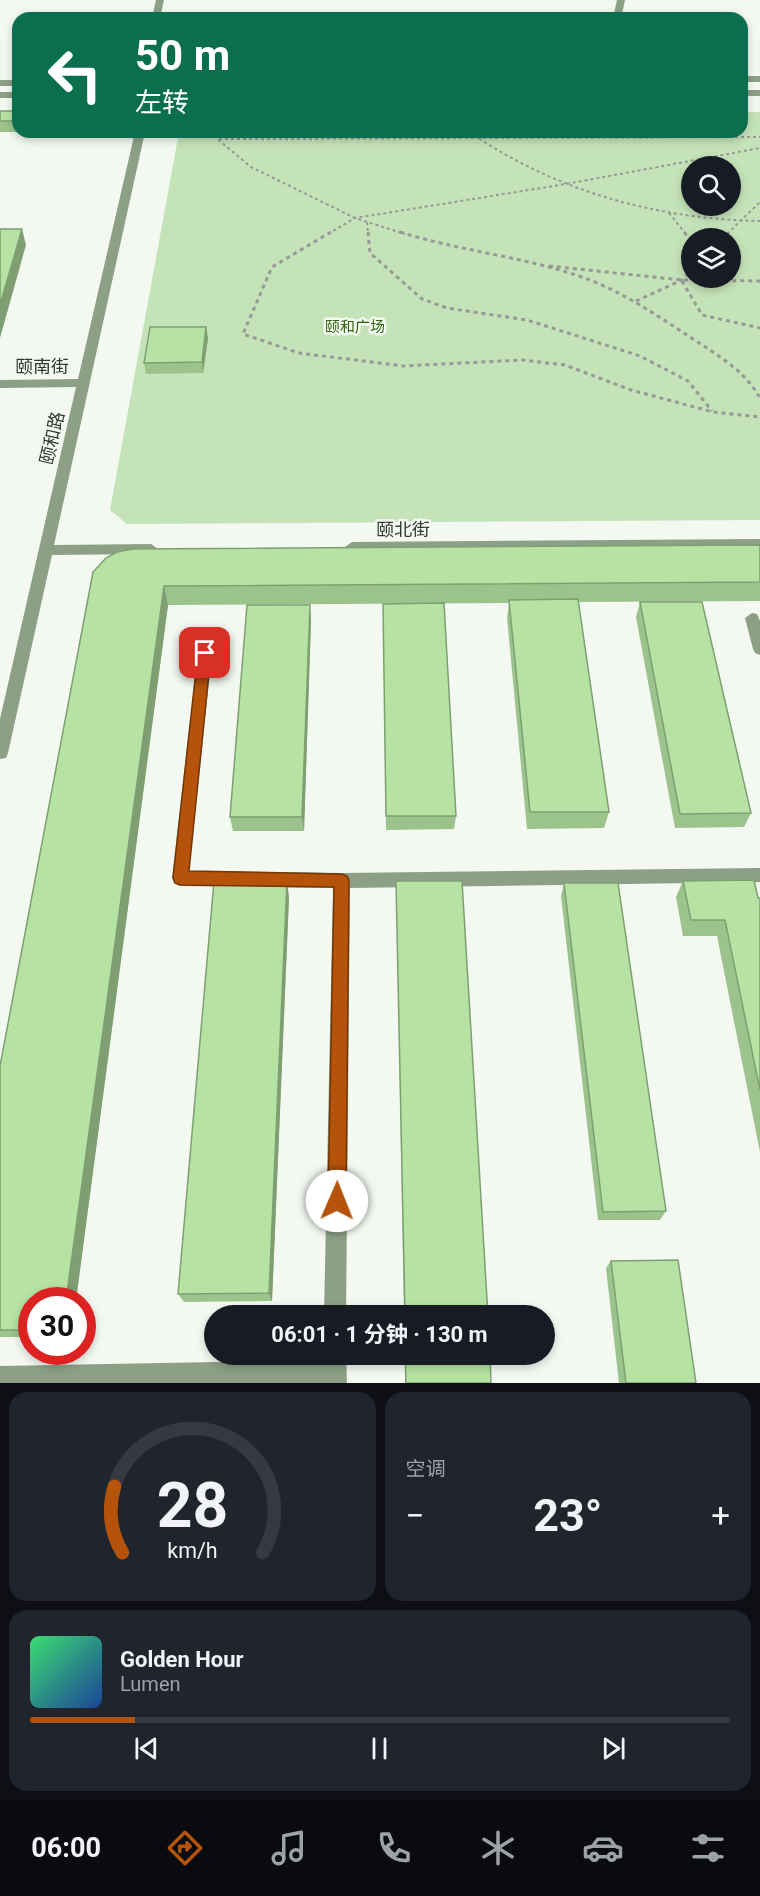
<!DOCTYPE html>
<html lang="zh">
<head>
<meta charset="utf-8">
<style>
  :root { --surface:#171b24; --page:#20242c; --text:#f1f3f6; --muted:#9ea1a6; --line:#363941; --accent:#b45309 }
  body { margin:0; font-family:Roboto,"Noto Sans SC",sans-serif; background:var(--page); color:var(--text); height:100vh; display:flex; flex-direction:column; font-size:22px; white-space:nowrap }
  * { box-sizing:border-box; margin:0 }
  p { font-size:20px; color:var(--muted) }
  .icon { flex:none; width:33px; height:33px; fill:none; stroke:currentColor; stroke-width:2; stroke-linecap:round; stroke-linejoin:round }
  .map { position:relative; height:1383px; overflow:hidden }
  .drawer { display:flex; flex-direction:column; gap:9px; padding:9px; background:#0d0f14; flex:1 }
  .drawer>* { flex:none }
  .top-card { position:absolute; left:12px; top:12px; width:736px; height:126px; border-radius:18px; box-shadow:0 3px 9px #0003; background:#0b6e4f; color:#fff; overflow:hidden }
  .fabs { position:absolute; left:681px; top:156px; display:grid; gap:12px }
  .fabs a { display:grid; place-items:center; width:60px; height:60px; border-radius:50%; background:var(--surface); box-shadow:0 3px 9px #0003; font-size:30px }
  .speed { position:absolute; left:18px; top:1287px; display:flex; gap:12px; font-size:30px; font-weight:700; text-align:center }
  .speed>* { display:grid; place-content:center; width:78px; height:78px; border-radius:50%; background:var(--surface); box-shadow:0 3px 9px #0003; line-height:1 }
  .speed .limit { border:9px solid #d22; background:#fff; color:#111 }
  .pin { position:absolute; display:grid; place-items:center; width:51px; height:51px; color:#fff; margin:-26px; border-radius:12px; box-shadow:0 3px 9px #0006 }
  .me { position:absolute; width:66px; margin:-33px; rotate:1deg; stroke-linejoin:round; filter:drop-shadow(0 0 4px #0008) }
  .turn { display:flex; align-items:center; gap:21px; height:126px; padding:0 24px; font-size:27px }
  .turn .icon { width:78px; height:78px; stroke-width:2.5 }
  .turn b { display:block; font-size:42px; line-height:51px }
  .big { font-size:45px; font-weight:700; line-height:1.1 }
  .drawer .card { flex:1; display:flex; flex-direction:column; justify-content:center; gap:9px; min-width:0; padding:0 21px; border-radius:18px; background:var(--page) }
  .drawer .dial { align-items:center; gap:0 }
  .dial svg { height:156px; overflow:visible; fill:none; stroke:var(--line); stroke-width:7; stroke-linecap:round; text-anchor:middle }
  .dial text { fill:var(--text); stroke:none }
  .song { display:flex; align-items:center; gap:18px }
  .cover { width:72px; height:72px; border-radius:9px; background:linear-gradient(135deg,hsl(140 70% 55%),hsl(220 70% 35%)) }
  .played { height:6px; border-radius:3px; background:linear-gradient(90deg,var(--accent) 15%,var(--line) 15%) }
  .keys { display:flex; justify-content:space-around; direction:ltr }
  .heat { display:flex; justify-content:space-between; align-items:center; font-size:33px; direction:ltr }
  .drawer .tiles { flex:1; display:grid; gap:9px; grid-template-columns:1fr 1fr }
  .card:last-child { grid-column:span 2 }
  .trip { position:absolute; left:204px; top:1305px; width:351px; height:60px; border-radius:30px; background:var(--surface); box-shadow:0 3px 9px #0003; font-weight:700; line-height:60px; text-align:center }
  .tab-bar { display:flex; height:96px; justify-content:space-around; align-items:center; background:#090b0e; color:var(--muted) }
  .tab-bar .icon { width:42px; height:42px }
  .tab-bar .selected { color:var(--accent) }
  .tab-bar b { font-size:27px; color:var(--text) }
  .map>svg:first-child { display:block }
</style>
</head>
<body>
<div class="map">
<svg width="760" height="1383" viewBox="0 0 760 1383">
  <rect width="100%" height="100%" fill="#f3f8f1"/>
  <!-- green -->
  <path fill="#c5e3b9" fill-rule="evenodd" d="M743,112h17v408l-633,4 -17,-14 69,-378h563zM692,166h38v40h-38zM692,238h38v40h-38z"/>
  <g fill="none" stroke-linecap="round" stroke-linejoin="round">
    <!-- path-far1 -->
    <g stroke="#969994" stroke-width="2" stroke-dasharray="3 3" stroke-linecap="butt">
      <path d="M209,132l42,35 104,51 50,16"/>
      <path d="M469,132c87,59 186,87 291,89"/>
      <path d="M219,139l541,-2"/>
      <path d="M669,213l17,21"/>
      <path d="M367,222l1,12"/>
      <path d="M328,234l27,-16 211,-34 194,-36"/>
      <path d="M727,234l33,-32"/>
    </g>
    <!-- path -->
    <g stroke="#969994" stroke-width="3" stroke-dasharray="4 4" stroke-linecap="butt">
      <path d="M331,232l-59,35 -29,67 56,19 104,13 119,-6 43,5 66,25 82,22 47,5"/>
      <path d="M368,232l2,21 52,46 25,9 80,12 113,36 48,25 24,30"/>
      <path d="M400,232c63,20 129,25 190,48 38,15 69,37 103,59 26,17 52,32 67,59"/>
      <path d="M684,232l8,10"/>
      <path d="M723,238l6,-6"/>
      <path d="M549,266l133,14 78,1"/>
      <path d="M682,281l20,34 58,13"/>
      <path d="M636,301l46,-21 10,-10"/>
    </g>
    <!-- minor -->
    <g fill="#8da086" fill-rule="evenodd">
      <path d="M156,0h8l-4,18h-8z"/>
      <path d="M617,0h8l-4,18h-8z"/>
      <rect x="742" y="76" width="18" height="6"/>
      <rect x="0" y="80" width="18" height="6"/>
      <rect x="742" y="90" width="18" height="6"/>
      <rect x="0" y="92" width="18" height="6"/>
      <path d="M135,132h10l-91,413 97,-1 7,5 -7,5 -99,1 -44,198 -2,5 -6,1v-40l76,-332 -76,1v-8l78,-1z"/>
      <path d="M760,539v10l-408,3 -7,-5 7,-5z"/>
      <path d="M752,613l5,1 3,7v34l-5,-2 -2,-4 -8,-31z"/>
      <path d="M205,647l5,2 2,4 -23,218 153,2 418,-5v14l-410,6 -4,428h-22l9,-428 -153,-2 -6,-3 -2,-5 26,-225 2,-4z"/>
      <path d="M324,1354h22l1,29h-347v-17l324,-6z"/>
    </g>
  </g>
  <!-- wall -->
  <g fill="#9dc38d">
    <path d="M0,111h18v21h24h-42z"/>
    <path d="M208,338l-5,35 -57,1 -2,-11z"/>
    <path d="M760,545v56l-182,1 31,210 -5,16 -77,1 -20,-211 2,-15 -341,2 -92,695h-44v37h-32v-271l93,-494z"/>
    <path d="M640,602l111,211 -7,14 -69,1 -39,-211z"/>
    <path d="M383,604l73,212 -2,13 -68,1z"/>
    <path d="M311,620l-7,211h-71l-3,-14z"/>
    <path d="M396,881l92,435h-84z"/>
    <path d="M683,881l77,17v254l-43,-216h-34l-7,-39z"/>
    <path d="M564,883l102,328 -6,9h-62l-37,-324z"/>
    <path d="M289,897l-17,404 -88,1 -6,-8z"/>
    <path d="M611,1261l85,122h-77l-13,-115z"/>
    <path d="M405,1354h85l1,29h-86z"/>
  </g>
  <!-- shaded-wall -->
  <g fill="#7f9f73">
    <path d="M22,229l4,16 -26,93v-33z"/>
    <path d="M206,327l2,11 -5,35 -1,-11z"/>
    <path d="M164,586l4,19 -92,695h-10z"/>
    <path d="M310,605l1,15 -7,211 -2,-14z"/>
    <path d="M287,881l2,16 -17,404 -3,-8z"/>
  </g>
  <!-- building -->
  <g fill="#b6e3a4" stroke="#7f9f73" stroke-width="1.5">
    <rect x="0" y="111" width="18" height="10"/>
    <path d="M0,229h22l-22,76z"/>
    <path d="M150,327h56l-4,35 -58,1z"/>
    <path d="M760,545v37l-596,4 -98,714h-34v30h-32v-264l93,-494 13,-14 11,-6 16,-3z"/>
    <path d="M578,599l31,213h-79l-21,-212z"/>
    <path d="M640,602h62l49,211 -71,1z"/>
    <path d="M444,603l12,213h-70l-3,-212z"/>
    <path d="M247,605h63l-8,212h-72z"/>
    <path d="M754,880l4,18h2v192l-35,-170h-34l-8,-39z"/>
    <path d="M214,881h73l-18,412 -91,1z"/>
    <path d="M396,881h66l26,435h-83z"/>
    <path d="M564,883h54l48,328 -63,1z"/>
    <path d="M678,1260l18,123h-70l-15,-122z"/>
    <path d="M405,1354h85l1,29h-85z"/>
  </g>
  <!-- route -->
  <path fill="#b45309" stroke="#753606" stroke-width="1.5" d="M205,648l6,5 -22,218 153,3 5,2 2,4 -3,321 -3,6 -6,3 -7,-3 -2,-6 6,-314 -154,-2 -5,-2 -2,-5 25,-225z"/>
  <g text-anchor="middle" dominant-baseline="central" stroke-width="5" stroke-linejoin="round" paint-order="stroke">
    <!-- far-park labels -->
    <g font-size="15" fill="#2f630e" stroke="#f3f8f1">
      <text x="355" y="327">颐和广场</text>
    </g>
    <!-- street labels -->
    <g font-size="18" fill="#353734" stroke="#f3f8f1">
      <text x="42" y="366">颐南街</text>
      <text transform="translate(52 438) rotate(-77)">颐和路</text>
      <text x="403" y="529">颐北街</text>
    </g>
  </g>
</svg>
<div class="fabs">
<a><svg class="icon" aria-label="search" viewBox="0 0 24 24"><circle cx="10" cy="10" r="6"/><path d="M15 15l6 6"/></svg></a>
<a><svg class="icon" aria-label="layers" viewBox="0 0 24 24"><path d="M12 4l9 5-9 5-9-5zM3 14l9 5 9-5"/></svg></a>
</div>
<div class="speed"><div class="limit">30</div></div>
<div class="pin" style="left:205px;top:653px;background:#d93025"><svg class="icon" aria-label="arrive" viewBox="0 0 24 24"><path d="M6 21V4h12l-3 4 3 4H6"/></svg></div>
<svg class="me" style="left:337px;top:1201px" viewBox="-20 -20 40 40"><circle r="19" fill="#fff"/><path d="M0-13L10 11 0 6-10 11z" fill="#b45309"/></svg>
<div class="trip">06:01 · 1 分钟 · 130 m</div>
<div class="top-card">
<div class="turn"><svg class="icon" aria-label="left" viewBox="0 0 24 24"><path d="M17 20v-9H6M10 6l-5 5 5 5"/></svg><div><b>50 m</b>左转</div></div>
</div>
</div>
<section class="drawer">
<div class="tiles">
<div class="card dial"><svg viewBox="0 0 100 80">
<path d="M14 69A42 42 0 1 1 86 69"/>
<path d="M14 69A42 42 0 0 1 10 35" stroke="#b45309"/>
<text x="50" y="56" font-size="32" font-weight="700">28</text>
<text x="50" y="72" font-size="11">km/h</text>
</svg></div>
<div class="card"><p>空调</p>
<div class="heat"><a>−</a><b class="big">23°</b><a>+</a></div>
</div>
<div class="card">
<div class="song"><i class="cover"></i><div><b>Golden Hour</b><p>Lumen</p></div></div>
<div class="played"></div>
<div class="keys"><svg class="icon" aria-label="previous" viewBox="0 0 24 24"><path d="M18 5L8 12l10 7zM5 5v14"/></svg><svg class="icon" aria-label="pause" viewBox="0 0 24 24"><path d="M8 5v14M16 5v14"/></svg><svg class="icon" aria-label="next" viewBox="0 0 24 24"><path d="M6 5l10 7-10 7zM19 5v14"/></svg></div>
</div>
</div>
</section>
<nav class="tab-bar">
<b>06:00</b>
<svg class="icon selected" aria-label="directions" viewBox="0 0 24 24"><path d="M12 3l9 9-9 9-9-9zM9 14v-3h6M13 9l2 2-2 2"/></svg>
<svg class="icon" aria-label="music" viewBox="0 0 24 24"><path d="M9 18V5l10-2v13"/><circle cx="6" cy="18" r="3"/><circle cx="16" cy="16" r="3"/></svg>
<svg class="icon" aria-label="phone" viewBox="0 0 24 24"><path d="M5 4h4l2 5-3 2q2 4 5 5l2-3 5 2v4C11 20 4 13 5 4z"/></svg>
<svg class="icon" aria-label="climate" viewBox="0 0 24 24"><path d="M12 3v18M4 7l16 10M4 17L20 7"/></svg>
<svg class="icon" aria-label="car" viewBox="0 0 24 24"><path d="M5 17H2v-5l4-1 3-4h7l3 4 3 1v5h-3M9 17h6M6 11h13"/><circle cx="7" cy="17" r="2"/><circle cx="17" cy="17" r="2"/></svg>
<svg class="icon" aria-label="filters" viewBox="0 0 24 24"><path d="M4 7h16M4 17h16"/><circle cx="9" cy="7" r="2"/><circle cx="15" cy="17" r="2"/></svg>
</nav>
</body>
</html>
